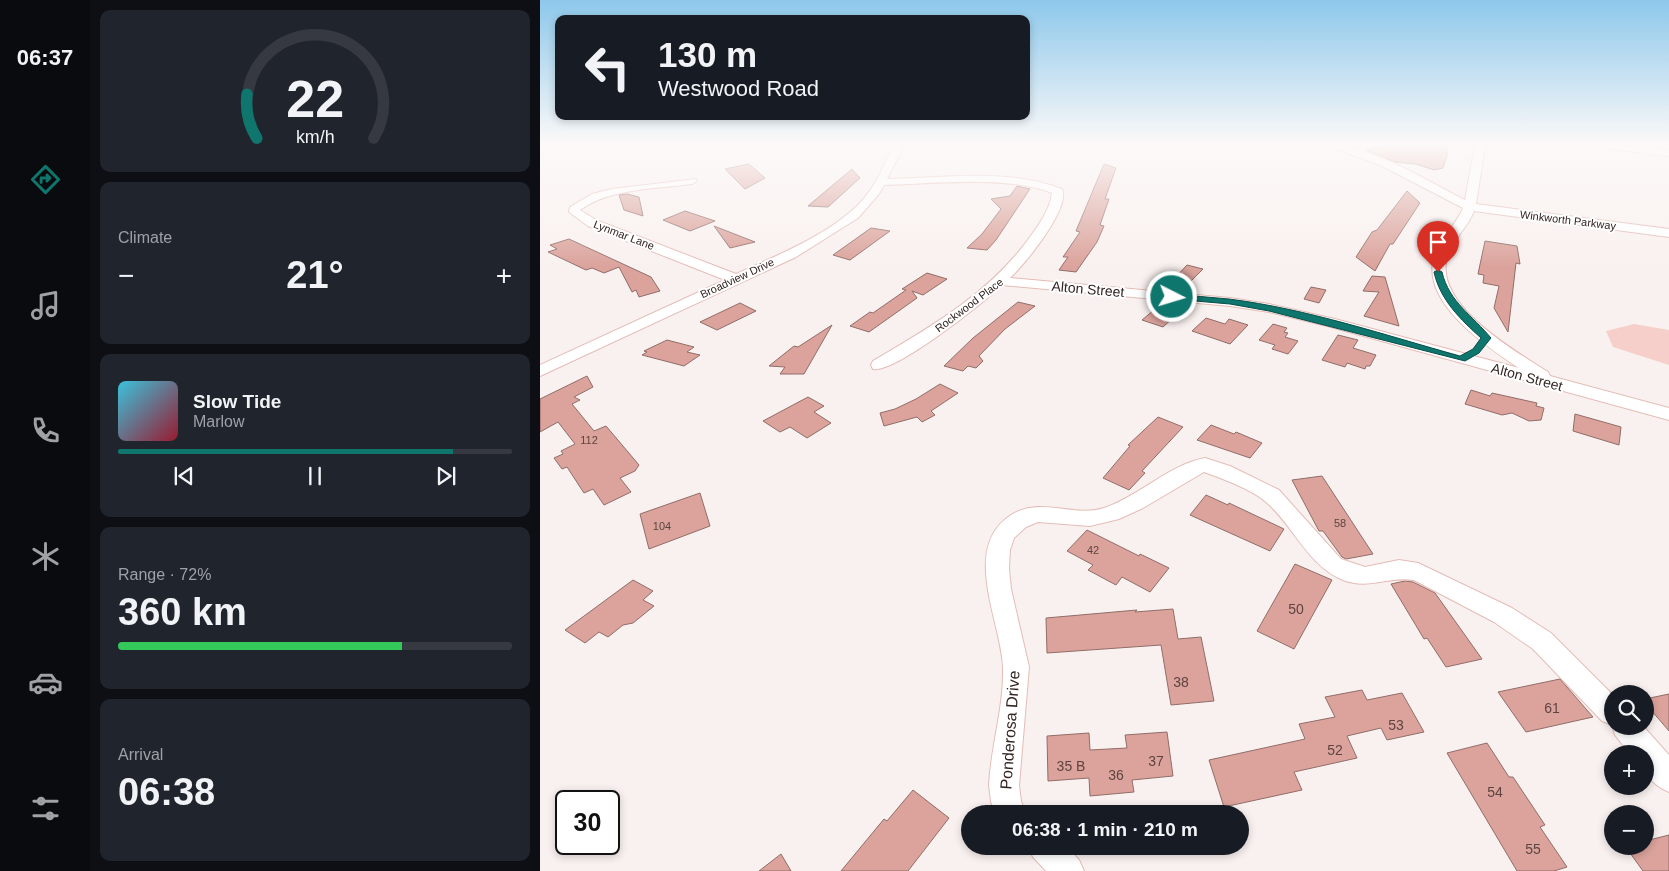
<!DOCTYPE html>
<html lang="en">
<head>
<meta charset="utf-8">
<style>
  :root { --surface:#171b24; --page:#20242c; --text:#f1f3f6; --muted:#9ea1a6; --line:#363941; --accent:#0f766e }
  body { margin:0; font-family:Helvetica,sans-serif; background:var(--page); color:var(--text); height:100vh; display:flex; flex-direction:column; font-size:19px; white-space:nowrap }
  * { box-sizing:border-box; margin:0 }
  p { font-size:16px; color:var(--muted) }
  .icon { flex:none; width:28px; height:28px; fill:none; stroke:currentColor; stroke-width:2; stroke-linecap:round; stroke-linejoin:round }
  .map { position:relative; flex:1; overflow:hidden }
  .side { display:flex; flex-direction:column; gap:10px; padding:10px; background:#0d0f14; width:450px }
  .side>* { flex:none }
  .banner { position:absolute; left:15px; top:15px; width:475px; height:105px; border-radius:10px; box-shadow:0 2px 8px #0003; background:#171b24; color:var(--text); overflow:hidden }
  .tools { position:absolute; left:1064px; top:685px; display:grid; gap:10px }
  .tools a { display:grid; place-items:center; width:50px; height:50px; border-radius:50%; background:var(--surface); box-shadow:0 2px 8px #0003; font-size:25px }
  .speed { position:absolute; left:15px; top:790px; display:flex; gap:10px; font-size:25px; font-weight:700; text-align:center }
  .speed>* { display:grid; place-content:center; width:65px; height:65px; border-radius:50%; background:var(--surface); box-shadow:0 2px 8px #0003; line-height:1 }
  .speed .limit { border:2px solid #111; border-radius:8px; background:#fff; color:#111 }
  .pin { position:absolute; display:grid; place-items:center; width:42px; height:42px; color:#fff; margin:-51px -21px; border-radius:50% 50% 50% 0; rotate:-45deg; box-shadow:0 0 5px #0007 }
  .pin .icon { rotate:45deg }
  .me { position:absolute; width:55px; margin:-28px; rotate:95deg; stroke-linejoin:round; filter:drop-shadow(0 0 4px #0008) }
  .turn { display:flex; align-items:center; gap:18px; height:105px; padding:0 20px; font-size:22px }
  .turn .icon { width:65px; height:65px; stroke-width:2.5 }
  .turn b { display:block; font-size:35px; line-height:42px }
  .big { font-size:38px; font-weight:700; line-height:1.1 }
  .side .card { flex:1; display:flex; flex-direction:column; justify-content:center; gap:8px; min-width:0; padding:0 18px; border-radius:10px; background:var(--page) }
  .side .dial { align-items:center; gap:0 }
  .dial svg { height:130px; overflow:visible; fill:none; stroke:var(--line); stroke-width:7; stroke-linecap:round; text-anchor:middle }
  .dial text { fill:var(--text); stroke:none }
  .song { display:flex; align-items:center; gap:15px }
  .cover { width:60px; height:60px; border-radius:8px; background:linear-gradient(135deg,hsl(190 70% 55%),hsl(350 70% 35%)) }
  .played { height:5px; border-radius:2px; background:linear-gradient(90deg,var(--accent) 85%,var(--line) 85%) }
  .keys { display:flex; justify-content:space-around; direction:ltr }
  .heat { display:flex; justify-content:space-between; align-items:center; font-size:28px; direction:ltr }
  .charge { height:8px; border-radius:4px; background:linear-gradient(90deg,#34c759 72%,var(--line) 0) }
  .trip { position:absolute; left:421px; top:805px; width:288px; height:50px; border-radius:25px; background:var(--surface); box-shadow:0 2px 8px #0003; font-weight:700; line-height:50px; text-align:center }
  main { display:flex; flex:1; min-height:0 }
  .tabs { display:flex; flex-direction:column; width:90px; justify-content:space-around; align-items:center; background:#090b0e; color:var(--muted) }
  .tabs .icon { width:35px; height:35px }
  .tabs .current { color:var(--accent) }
  .tabs b { font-size:22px; color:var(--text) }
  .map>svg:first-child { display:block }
</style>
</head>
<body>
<main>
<nav class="tabs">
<b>06:37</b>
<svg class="icon current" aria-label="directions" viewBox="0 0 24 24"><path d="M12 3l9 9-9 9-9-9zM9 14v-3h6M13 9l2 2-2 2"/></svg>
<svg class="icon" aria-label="music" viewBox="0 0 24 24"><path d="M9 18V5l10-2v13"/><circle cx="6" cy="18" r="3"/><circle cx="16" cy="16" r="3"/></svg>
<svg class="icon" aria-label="phone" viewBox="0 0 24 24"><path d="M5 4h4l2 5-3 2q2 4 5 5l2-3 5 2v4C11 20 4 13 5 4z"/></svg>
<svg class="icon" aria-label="climate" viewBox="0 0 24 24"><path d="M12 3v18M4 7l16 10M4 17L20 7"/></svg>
<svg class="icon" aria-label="car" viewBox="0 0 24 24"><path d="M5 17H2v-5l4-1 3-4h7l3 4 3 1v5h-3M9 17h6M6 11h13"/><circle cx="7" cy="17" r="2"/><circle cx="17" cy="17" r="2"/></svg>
<svg class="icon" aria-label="filters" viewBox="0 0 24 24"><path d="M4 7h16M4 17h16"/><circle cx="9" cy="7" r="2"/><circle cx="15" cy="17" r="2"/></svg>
</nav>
<section class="side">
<div class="card dial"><svg viewBox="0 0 100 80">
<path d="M14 69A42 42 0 1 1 86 69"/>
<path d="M14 69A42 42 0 0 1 8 42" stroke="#0f766e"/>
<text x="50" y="56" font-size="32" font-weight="700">22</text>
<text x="50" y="72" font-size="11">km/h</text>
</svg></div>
<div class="card"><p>Climate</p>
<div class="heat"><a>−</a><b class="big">21°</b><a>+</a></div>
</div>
<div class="card">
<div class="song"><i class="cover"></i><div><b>Slow Tide</b><p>Marlow</p></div></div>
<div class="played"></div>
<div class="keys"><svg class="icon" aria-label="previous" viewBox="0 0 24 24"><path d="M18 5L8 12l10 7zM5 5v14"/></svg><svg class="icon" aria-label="pause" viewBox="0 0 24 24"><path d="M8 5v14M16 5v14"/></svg><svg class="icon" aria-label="next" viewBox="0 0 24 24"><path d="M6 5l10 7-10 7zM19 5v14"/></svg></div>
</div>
<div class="card"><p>Range · 72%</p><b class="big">360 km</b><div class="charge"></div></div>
<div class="card"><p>Arrival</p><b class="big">06:38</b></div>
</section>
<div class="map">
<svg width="1129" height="871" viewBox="0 0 1129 871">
  <rect width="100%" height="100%" fill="#f9f1ef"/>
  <!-- green -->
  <path fill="#f6cfca" d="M1094,324l35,6v35l-56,-18 -7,-16z"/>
  <!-- building -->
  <g fill="#dba39c" stroke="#916d68">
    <path d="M846,145h62l-2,8h2l-5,15 -9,2 -18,-6 -21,-2 -29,-12z"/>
    <path d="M209,164l16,14 -20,11 -20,-20z"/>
    <path d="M564,164l12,4 -11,31h4l-9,26 4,1 -7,16 -21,30 -17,-2 9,-13h-5l17,-25 -4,-1z"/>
    <path d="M312,169l8,9 -32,29 -20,-1z"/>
    <path d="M477,186l13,3 -34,51 -9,10 -20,-2 15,-14 19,-25 -10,-10 19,-3z"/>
    <path d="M867,191l13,12 -27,41h-3l-15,27 -19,-14 16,-25 5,-2z"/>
    <path d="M87,194l12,3 4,19 -19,-6 -5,-15z"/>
    <path d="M145,211l30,10 -25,10 -27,-11z"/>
    <path d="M174,226l41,16 -25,6z"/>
    <path d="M331,228l19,3 -40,29 -17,-5z"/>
    <path d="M29,239l82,38 9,14 -21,6 -3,-7 -4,2 -13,-25 -15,6 -12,-5 -6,2 -38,-18 9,-3 -7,-4z"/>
    <path d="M945,241l32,5 3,18 -4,-1 -8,69 -14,-24 5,-22 -16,-3 1,-8 -6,-1z"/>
    <path d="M647,265l16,4 -14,14 -15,-4z"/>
    <path d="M387,273l20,6 -24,16 -11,-4 5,7 -48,34 -19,-6 20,-14 3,1 33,-23 -4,-1z"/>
    <path d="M832,276l13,1 14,49 -35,-10 15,-24 -16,-1z"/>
    <path d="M771,287l15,3 -7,13 -15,-4z"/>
    <path d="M478,302l17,4 -30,23 -26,27 4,5 -7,7 -8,-2 -5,5 -19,-5 29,-28z"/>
    <path d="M200,303l16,8 -39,19 -17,-8z"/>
    <path d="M614,310l21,6 -12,11 -21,-7z"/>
    <path d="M666,318l19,6 4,-5 19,6 -18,19 -38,-13z"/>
    <path d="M733,324l14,4 -3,4 4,1 -3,4 13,4 -10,13 -16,-5 3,-4 -16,-5z"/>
    <path d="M292,325l-28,49h-24l5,-7 -16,-1 25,-20 4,1z"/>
    <path d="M798,335l20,5 -5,8 23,7 -6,11h-4l-1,3 -18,-6 -2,4 -23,-7z"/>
    <path d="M127,340l27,7 -7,5 13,3 -16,11 -42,-11 5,-3 -3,-1z"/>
    <path d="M47,376l6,11 -19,10 6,3 -8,4 22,27 12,-5 33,39 -4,6 -15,7 11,14 -27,13 -11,-16 -9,4 -17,-26 -5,2 -8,-11 9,-4 -2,-3 14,-7 -17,-22 -18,10v-33z"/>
    <path d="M400,384l18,9 -27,18 4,4 -13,7 -5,-5 -33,9 -4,-13 15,-4 21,-10z"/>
    <path d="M931,390l19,6 2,-3 45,10 -1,3 8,2 -3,12 -12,1 -17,-8 -10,2 -37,-11z"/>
    <path d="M268,397l16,9 -10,6 17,11 -24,15 -17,-11 -10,5 -17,-11z"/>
    <path d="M1035,414l46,13 -2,18 -46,-14z"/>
    <path d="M618,417l25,10 -41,44 3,2 -16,17 -26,-12 27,-32 -2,-1z"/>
    <path d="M671,425l23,9 2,-2 26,11 -12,15 -53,-18z"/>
    <path d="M782,476l51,78 -27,5 -4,-2 -19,-26h-4l-27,-51z"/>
    <path d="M160,493l10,33 -61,23 -9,-35z"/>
    <path d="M666,495l22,10 1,-2 55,26 -14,22 -80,-36z"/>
    <path d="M547,530l52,26 1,-2 29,14 -19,24 -28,-15 -6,8 -28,-15 5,-5 -26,-14z"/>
    <path d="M755,564l37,16 -38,69 -37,-18z"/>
    <path d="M93,580l20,11 -10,9 11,6 -21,17 -10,2 -15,12 -9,-5 -14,11 -20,-13z"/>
    <path d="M865,581l8,1 22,11 47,66 -36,8 -19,-29 -3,1 -33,-55z"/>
    <path d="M633,609l5,30 23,-2 13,64 -43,4 -10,-60 -114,8 -1,-35 91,-8 -2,2z"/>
    <path d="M1020,679l33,38 -67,15 -28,-40z"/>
    <path d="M822,690l5,10 35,-7 22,39 -37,8 -6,-12 -34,8 10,22 -63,14 8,18 -78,17 -15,-47 96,-21 -6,-15 36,-7 -10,-20z"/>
    <path d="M1129,694v37l-24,-28v-4z"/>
    <path d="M627,732l6,44 -41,4 2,12 -44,4 -1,-18 -41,3 -1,-45 42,-3 1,17 37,-2 -2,-13z"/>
    <path d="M947,743l22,34h4l32,48 -5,2 27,40 -13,4h-37l-70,-118z"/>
    <path d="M373,790l36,28 -41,53h-67l43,-52 3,2z"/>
    <path d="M1129,835v36h-26l-18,-25h20v-5z"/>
    <path d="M241,854l10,17h-32z"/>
  </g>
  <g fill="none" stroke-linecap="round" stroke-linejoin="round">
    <!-- street casing -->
    <g stroke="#e4bcb6" stroke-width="2">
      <g id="street">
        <path d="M354,145h10l-17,34c56,-1 122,-11 175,10 9,19 -37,75 -52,89l220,20 39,6 66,15 184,49c-33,-22 -101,-67 -84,-114 6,-17 21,-29 28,-46l-81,-42 -56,-21c46,0 99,35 139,55l10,-55h10l-9,59 193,25v8l-195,-26c-6,16 -20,27 -26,43 -18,49 66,96 100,118l2,4 119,32v12l-342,-94 -58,-14 -39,-6 -228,-21c-17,17 -108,89 -129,84l-2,-4 2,-4c58,-34 118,-69 157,-124 10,-14 20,-28 22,-44 -44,-18 -120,-9 -168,-8l-5,9 -21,24 -62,39 -256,119v-11l185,-85 -137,-54 -19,-14 1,-5 22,-13 20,-5 84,-10 1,2 -5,3c-36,5 -82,4 -112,26l16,10 140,54c42,-19 109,-45 135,-85 9,-13 15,-29 23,-44z"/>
        <path d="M1058,145h33l38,5v6l-66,-8z"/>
        <path d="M665,458l25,8 49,24 62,69 24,8 34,-7 19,3 94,45 39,25 61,61v32h31l26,29v37c-20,-9 -24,-18 -24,-38h-15l-15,-19 -3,-10 -10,-4 -69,-72 -39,-27 -80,-42c-27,-4 -45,10 -71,0 -35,-14 -50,-55 -77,-78 -13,-12 -45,-24 -62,-30l-61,36 -24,11 -29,7 -52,-4 -12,5 -12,11 -4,12 -1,19 2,20 18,78 -10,118 2,16 5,13h-30l-5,-12 -2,-17c2,-39 15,-78 14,-117 -1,-45 -43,-120 8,-153 30,-19 62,3 93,-7 36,-12 64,-43 101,-50z"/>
        <path d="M488,846h38l13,14 5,11h-38l-13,-14z"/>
      </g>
    </g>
    <!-- street -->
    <use href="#street" fill="#fff" fill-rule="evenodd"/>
  </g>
  <!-- sky -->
  <linearGradient id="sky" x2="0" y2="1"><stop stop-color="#8dc8eb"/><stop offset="0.54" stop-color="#fcf9f8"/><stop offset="1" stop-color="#fcf9f8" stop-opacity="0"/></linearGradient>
  <rect width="1129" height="267" fill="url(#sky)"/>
  <!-- route -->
  <path fill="#0f766e" stroke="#0a4d48" d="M898,270l4,2c7,30 31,44 49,66l-12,15 -14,8 -196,-50 -39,-7 -58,-5 -4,-2 4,-3c19,2 38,3 57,5 79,10 155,36 231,57l13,-7 8,-11c-20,-18 -41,-38 -47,-66z"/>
  <g text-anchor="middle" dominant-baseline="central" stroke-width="4" stroke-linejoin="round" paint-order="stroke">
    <!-- far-street labels -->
    <g font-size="11" fill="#342523" stroke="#fff">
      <text transform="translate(1028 220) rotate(7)">Winkworth Parkway</text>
      <text transform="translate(84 235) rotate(21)">Lynmar Lane</text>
      <text transform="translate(197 278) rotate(-25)">Broadview Drive</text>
      <text transform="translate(429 305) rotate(-37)">Rockwood Place</text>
    </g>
    <!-- number labels -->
    <g font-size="11" fill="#5e4441">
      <text x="49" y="440">112</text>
      <text x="800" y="523">58</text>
      <text x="122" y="526">104</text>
      <text x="553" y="550">42</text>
    </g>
    <!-- street labels -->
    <g font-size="14" fill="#342523" stroke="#fff">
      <text transform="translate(548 289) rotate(5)">Alton Street</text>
      <text transform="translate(987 377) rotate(15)">Alton Street</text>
    </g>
    <!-- near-number labels -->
    <g font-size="14" fill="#5e4441">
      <text x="756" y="609">50</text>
      <text x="641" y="682">38</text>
      <text x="1012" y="708">61</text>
      <text x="856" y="725">53</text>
      <text x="795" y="750">52</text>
      <text x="616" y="761">37</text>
      <text x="531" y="766">35 B</text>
      <text x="576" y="775">36</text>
      <text x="955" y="792">54</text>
      <text x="993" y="849">55</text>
    </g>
    <!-- near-street labels -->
    <g font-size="16" fill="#342523" stroke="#fff">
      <text transform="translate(470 730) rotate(-86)">Ponderosa Drive</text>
    </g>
  </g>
</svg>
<div class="tools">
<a><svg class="icon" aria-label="search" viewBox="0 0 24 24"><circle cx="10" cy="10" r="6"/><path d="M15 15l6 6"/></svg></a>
<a>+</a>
<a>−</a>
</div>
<div class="speed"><div class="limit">30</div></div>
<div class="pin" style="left:898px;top:272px;background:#d93025"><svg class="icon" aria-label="arrive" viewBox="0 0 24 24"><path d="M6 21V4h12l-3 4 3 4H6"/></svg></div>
<svg class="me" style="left:632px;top:297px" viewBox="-20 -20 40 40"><circle r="17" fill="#0f766e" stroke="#fff" stroke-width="3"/><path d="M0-11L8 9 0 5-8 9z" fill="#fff"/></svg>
<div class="trip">06:38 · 1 min · 210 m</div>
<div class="banner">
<div class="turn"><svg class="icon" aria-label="left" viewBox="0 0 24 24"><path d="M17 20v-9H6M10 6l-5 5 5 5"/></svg><div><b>130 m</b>Westwood Road</div></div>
</div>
</div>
</main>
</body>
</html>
